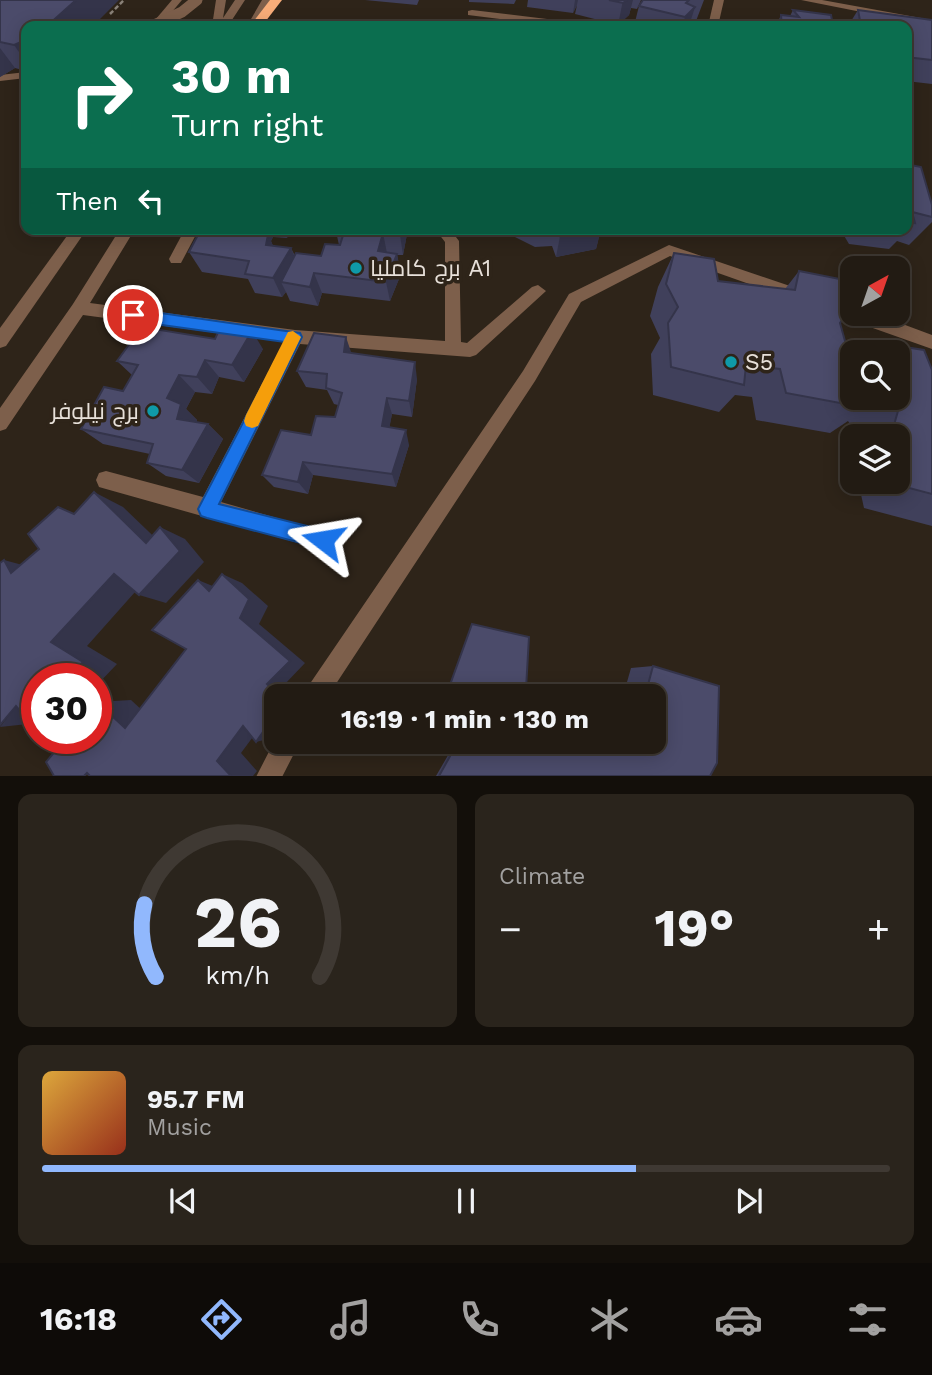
<!DOCTYPE html>
<html lang="en">
<head>
<meta charset="utf-8">
<style>
  :root { --surface:#221b13; --page:#2a241c; --text:#f1f3f6; --muted:#a2a1a0; --line:#3f3933; --accent:#91b8fd }
  body { margin:0; font-family:"Work Sans",Cairo,sans-serif; background:var(--page); color:var(--text); height:100vh; display:flex; flex-direction:column; font-size:26px; white-space:nowrap }
  * { box-sizing:border-box; margin:0 }
  p { font-size:23px; color:var(--muted) }
  .icon { flex:none; width:38px; height:38px; fill:none; stroke:currentColor; stroke-width:2; stroke-linecap:round; stroke-linejoin:round }
  .map { position:relative; height:776px; overflow:hidden }
  .details { display:flex; flex-direction:column; gap:18px; padding:18px; background:#130f0a; flex:1 }
  .details>* { flex:none }
  .top-card { position:absolute; left:21px; top:21px; width:891px; height:214px; border-radius:14px; box-shadow:0 4px 18px #0003,0 0 0 2px var(--line); background:#0b6e4f; color:#fff; overflow:hidden }
  .needle { width:46px; rotate:40deg }
  .controls { position:absolute; left:840px; top:256px; display:grid; gap:14px }
  .controls a { display:grid; place-items:center; width:70px; height:70px; border-radius:14px; background:var(--surface); box-shadow:0 4px 18px #0003,0 0 0 2px var(--line); font-size:35px }
  .speed { position:absolute; left:21px; top:663px; display:flex; gap:14px; font-size:35px; font-weight:700; text-align:center }
  .speed>* { display:grid; place-content:center; width:91px; height:91px; border-radius:50%; background:var(--surface); box-shadow:0 4px 18px #0003,0 0 0 2px var(--line); line-height:1 }
  .speed .limit { border:10px solid #d22; background:#fff; color:#111 }
  .pin { position:absolute; display:grid; place-items:center; width:60px; height:60px; color:#fff; margin:-30px; border:4px solid #fff; border-radius:50%; box-shadow:0 2px 7px #0007 }
  .me { position:absolute; width:77px; margin:-38px; rotate:284deg; stroke-linejoin:round; filter:drop-shadow(0 0 5px #0008) }
  .turn { display:flex; align-items:center; gap:24px; height:147px; padding:0 35px; font-size:32px }
  .turn .icon { width:91px; height:91px; stroke-width:2.5 }
  .turn b { display:block; font-size:49px; line-height:60px }
  .then { display:flex; align-items:center; height:66px; padding:0 35px; background:#0003; gap:14px; font-size:26px }
  .big { font-size:52px; font-weight:700; line-height:1.1 }
  .details .card { flex:1; display:flex; flex-direction:column; justify-content:center; gap:10px; min-width:0; padding:0 24px; border-radius:14px; background:var(--page) }
  .details .dial { align-items:center; gap:0 }
  .dial svg { height:182px; overflow:visible; fill:none; stroke:var(--line); stroke-width:7; stroke-linecap:round; text-anchor:middle }
  .dial text { fill:var(--text); stroke:none }
  .song { display:flex; align-items:center; gap:21px }
  .cover { width:84px; height:84px; border-radius:10px; background:linear-gradient(135deg,hsl(40 70% 55%),hsl(10 70% 35%)) }
  .played { height:7px; border-radius:4px; background:linear-gradient(90deg,var(--accent) 70%,var(--line) 70%) }
  .keys { display:flex; justify-content:space-around; direction:ltr }
  .heat { display:flex; justify-content:space-between; align-items:center; font-size:38px; direction:ltr }
  .details .tiles { flex:1; display:grid; gap:18px; grid-template-columns:1fr 1fr }
  .card:last-child { grid-column:span 2 }
  .trip { position:absolute; left:264px; top:684px; width:402px; height:70px; border-radius:14px; background:var(--surface); box-shadow:0 4px 18px #0003,0 0 0 2px var(--line); font-weight:700; line-height:70px; text-align:center }
  .dock { display:flex; height:112px; justify-content:space-around; align-items:center; background:#0e0b08; color:var(--muted) }
  .dock .icon { width:49px; height:49px }
  .dock .current { color:var(--accent) }
  .dock b { font-size:32px; color:var(--text) }
  .map>svg:first-child { display:block }
</style>
</head>
<body>
<div class="map">
<svg width="932" height="777" viewBox="0 0 932 777">
  <rect width="100%" height="100%" fill="#2e2419"/>
  <g fill="none" stroke-linecap="round" stroke-linejoin="round">
    <!-- path -->
    <path stroke="#898178" stroke-width="2.5" stroke-dasharray="4.5 2.5" stroke-linecap="butt" d="M110,14l14,-14"/>
    <!-- minor -->
    <g fill="#7d5f4b" fill-rule="evenodd">
      <path d="M172,0h10l-22,26h-10z"/>
      <path d="M216,0h10l-3,18 12,-18h10l-17,26h-16z"/>
      <path d="M262,0h10l-15,26h-10z"/>
      <path d="M714,0h10l-6,26h-10z"/>
      <path d="M801,0h21l110,20v6z"/>
      <path d="M472,10l108,13 5,3h-29l-88,-11v-4z"/>
      <path d="M102,23l5,3h-13l1,-2z"/>
      <path d="M26,72v6l-26,3v-6z"/>
      <path d="M72,229h15l-81,117 -6,2v-20z"/>
      <path d="M120,229h15l-45,74 205,27 150,11v-99l-10,-13h15l9,12 2,101 6,1 65,-56 6,-2 8,6 -70,64 -6,2 -170,-13 -79,158 109,31 3,7 -3,7 -7,3 -217,-61 -7,-2 -3,-7 3,-7 7,-2 97,26 81,-155 -201,-27 -77,114 -6,2v-23l73,-104z"/>
      <path d="M185,229h14l-18,34h-10l-2,-4z"/>
      <path d="M669,245l183,62v6h21l59,22v14l-262,-93 -89,46 -46,79 -207,315h-25l4,-8 216,-317 46,-77z"/>
      <path d="M276,738v4h24l-18,35h-26z"/>
    </g>
    <!-- highway -->
    <path fill="#f8ad79" fill-rule="evenodd" d="M270,0h12l-20,26h-12z"/>
    <!-- minor-bridge -->
    <path stroke="#7d5f4b" stroke-width="11" d="M152,26l30,-14 15,-12"/>
  </g>
  <!-- wall -->
  <g fill="#40405b">
    <path d="M0,0l26,26v45l-11,-3 -15,9z"/>
    <path d="M365,0h54l-2,5z"/>
    <path d="M469,0h47l-2,4 -45,-2z"/>
    <path d="M528,0h113l-4,9 -6,-1 -2,7 -11,10 -43,-11 2,-9 -4,8 -46,-6z"/>
    <path d="M643,0h61l-8,21h-5l-2,5h-55l5,-20z"/>
    <path d="M793,10l40,15 9,1h-66l5,-11 9,1z"/>
    <path d="M858,10l74,10v64l-26,-3v-55h-58z"/>
    <path d="M906,164l26,41v17l-23,23 -12,-4 -8,8 -40,-5 -9,-15h66z"/>
    <path d="M201,229h90l-4,9 -14,-1 -2,4 2,5 18,2 4,8h26l18,-11 -2,-9 -21,-1 -1,-6h93l-5,26h-6l4,19 -11,27 -68,-8 -4,13 -28,-5 -4,-9 -4,5 -27,-4 -7,-14 -46,-7 -13,-20z"/>
    <path d="M499,229h102l-5,20 -40,8 -4,-11 -17,1z"/>
    <path d="M766,229h23l-3,5z"/>
    <path d="M674,253l40,6 4,22 67,8 14,-18 46,9 3,32 -8,11 5,18 12,11h-5v45h46v-45h-31l11,-9 46,7 8,20v156l-68,-18 -6,-27h40v-45h-41l-9,-15 -18,12 -74,-13 -4,-23 -17,-2 -16,17 -66,-17 -2,-41 9,-16 -10,-22 8,-29z"/>
    <path d="M263,349l-19,33 -25,-5 -7,17 -17,-2 -9,17 11,11 -1,2 12,2 15,15 -24,44 -33,-7 -19,-13 3,-9 -47,-10 -22,-15 42,-38 9,-16 -15,-14z"/>
    <path d="M351,353l66,26 -5,38 -20,-3 -3,14 20,17 -13,42 -83,-12 -5,19 -34,-7 -12,-12 49,-40 24,-18 3,-12 -4,-1 -7,-14 -21,-3 -9,-16z"/>
    <path d="M653,666l57,110h-274l18,-31 200,-3v-46h-31l8,-28z"/>
  </g>
  <!-- shaded-wall -->
  <g fill="#34344a">
    <path d="M76,0h43l-26,26h-46z"/>
    <path d="M575,0h3l-1,5 -4,8z"/>
    <path d="M623,0h10l-4,15 -11,10z"/>
    <path d="M695,7l-6,19h-7l3,-9z"/>
    <path d="M26,40v22l-12,-17z"/>
    <path d="M0,48l15,20 -15,9z"/>
    <path d="M257,229h13l3,8 -2,4 6,14 -2,10 -19,-34z"/>
    <path d="M284,229h7l-4,9z"/>
    <path d="M402,229h6l-5,26 -3,-20z"/>
    <path d="M595,229h6l-5,20 -40,8 4,-21z"/>
    <path d="M383,233l4,20 -9,-2z"/>
    <path d="M291,248l8,20 -18,14 5,10 -4,5 -9,-19z"/>
    <path d="M397,254l4,20 -11,27 -4,-19z"/>
    <path d="M314,273l8,20 -4,13 -8,-19z"/>
    <path d="M252,331l11,18 -19,33 -12,-17z"/>
    <path d="M346,337l6,18 -8,-3z"/>
    <path d="M205,360l14,17 -7,17 -15,-17z"/>
    <path d="M415,362l2,17 -5,38 -3,-16z"/>
    <path d="M179,375l16,17 -9,17 11,11 -4,14 -16,-15 -10,-21z"/>
    <path d="M387,398l5,16 -5,27 -5,-15z"/>
    <path d="M208,424l15,15 -24,44 -17,-13z"/>
    <path d="M406,430l3,15 -13,42 -4,-13z"/>
    <path d="M303,462l10,13 -5,19 -10,-12z"/>
    <path d="M94,492l29,15 49,47 -26,-11z"/>
    <path d="M160,527l25,12 19,23 -38,41 -27,-8z"/>
    <path d="M4,560l37,10 -30,3z"/>
    <path d="M114,574l29,9 -56,63 30,18 -21,22v-7h-29l-16,-37z"/>
    <path d="M222,574l20,9 26,23 -9,18 46,39 -20,21 12,12h-18l-12,-12z"/>
    <path d="M198,580l22,9 -11,2z"/>
    <path d="M131,700l26,24 -32,4 -28,-26z"/>
    <path d="M37,705v18l-37,4 16,-21z"/>
    <path d="M276,713v24l-20,5z"/>
    <path d="M264,722l-23,31 16,18 -4,5h-22l-14,-15 26,-35z"/>
  </g>
  <!-- building -->
  <g fill="#4b4b6a" stroke="#34344a" stroke-width="2">
    <path d="M0,0h76l-29,26h-21v14l-12,5 -14,-3z"/>
    <path d="M609,0h18l-4,3z"/>
    <path d="M643,0h46l-3,3 9,4 -10,10 -46,-11z"/>
    <path d="M793,10l38,5 2,10 9,1h-60l-1,-11 18,2z"/>
    <path d="M858,10l74,10v40l-26,-3v-31h-45z"/>
    <path d="M906,164l15,3 11,38v12l-20,-5 3,11 -9,-1z"/>
    <path d="M201,229h56l-1,2 12,4 -2,10 25,3 -18,30 -28,-4 4,-13 -60,-9z"/>
    <path d="M345,229h57l-2,6 -17,-2 -5,18 19,3 -11,28 -72,-9 -4,14 -29,-5 15,-29 25,3 4,-12 15,1z"/>
    <path d="M557,229h38l-35,7z"/>
    <path d="M674,253l40,6 4,22 77,9 4,-19 46,9 3,32 -8,11 5,18 12,11h-5v45h14l1,11 -81,-15 -6,-24 -34,-4 -2,20 -73,-18 -3,-44 10,-16 -12,-23z"/>
    <path d="M222,324l30,7 -20,34 -27,-5 -8,17 -18,-2 -12,23 14,6 -4,15 31,5 -26,46 -35,-7 6,-19 -72,-15 23,-42 19,4 15,-26 -21,-4 25,-34 73,12z"/>
    <path d="M314,333l32,4 -2,15 71,10 -6,39 -22,-3 -5,28 24,4 -14,44 -89,-12 -5,20 -36,-7 19,-45 30,5 5,-19 19,1 7,-24 -16,-5 1,-14 -30,-3z"/>
    <path d="M878,343l46,7 8,20v124l-23,-6 -11,-37v-15h-5l-1,-4 6,-21 -9,-14h9v-45h-20z"/>
    <path d="M94,492l52,51 14,-16 20,24 -41,44 -25,-21 -63,68 32,20 -16,17h-30v30l-10,10 -11,-13 -16,19v-162l4,-3 7,13 28,-24 -11,-15 30,-27 16,7z"/>
    <path d="M222,574l27,25 -9,19 50,43 -23,23 12,12h-3v17l-20,29 -13,-16 -26,35 14,15h-141l-3,-3 -3,3h-30l-8,-14 20,-24h30l1,-36 28,26 61,-79 -34,-19 46,-50 11,11z"/>
    <path d="M472,624l57,13 -3,52 45,7h-125z"/>
    <path d="M653,666l66,20 -2,77 -7,13h-271l15,-27 -1,-7h201v-46h-9z"/>
  </g>
  <!-- route -->
  <path fill="#1a73e8" stroke="#114b97" stroke-width="2" d="M133,309l167,24 2,4 -83,167 104,26 7,3 2,7 -2,6 -7,3 -116,-31 -6,-2 -3,-7 87,-167 -152,-21 -7,-6z"/>
  <!-- slow -->
  <path fill="#f59e0b" d="M293,331l8,6 -43,89 -6,2 -6,-2 -2,-5 2,-6 42,-83z"/>
  <!-- markers -->
  <g fill="#0f9aa8" stroke="#2e2419" stroke-width="2.5">
    <circle cx="356" cy="268" r="7"/>
    <circle cx="731" cy="362" r="7"/>
    <circle cx="153" cy="411" r="7"/>
  </g>
  <g text-anchor="middle" dominant-baseline="central" stroke-width="7" stroke-linejoin="round" paint-order="stroke">
    <!-- poi labels -->
    <g font-size="23" fill="#e7e0d9" stroke="#2e2419" text-anchor="start">
      <text x="370" y="268">برج کاملیا A1</text>
      <text x="745" y="362">S5</text>
      <text x="139" y="411" text-anchor="end">برج نیلوفر</text>
    </g>
  </g>
</svg>
<div class="controls">
<a><svg class="needle" viewBox="-14 -14 28 28"><path d="M0-13l5 13h-10z" fill="#e53935"/><path d="M0 13l5-13h-10z" fill="#a2a1a0"/></svg></a>
<a><svg class="icon" aria-label="search" viewBox="0 0 24 24"><circle cx="10" cy="10" r="6"/><path d="M15 15l6 6"/></svg></a>
<a><svg class="icon" aria-label="layers" viewBox="0 0 24 24"><path d="M12 4l9 5-9 5-9-5zM3 14l9 5 9-5"/></svg></a>
</div>
<div class="speed"><div class="limit">30</div></div>
<div class="pin" style="left:133px;top:315px;background:#d93025"><svg class="icon" aria-label="arrive" viewBox="0 0 24 24"><path d="M6 21V4h12l-3 4 3 4H6"/></svg></div>
<svg class="me" style="left:323px;top:540px" viewBox="-20 -20 40 40"><path d="M0-17L14 15 0 8-14 15z" fill="#1a73e8" stroke="#fff" stroke-width="4"/></svg>
<div class="trip">16:19 · 1 min · 130 m</div>
<div class="top-card">
<div class="turn"><svg class="icon" aria-label="right" viewBox="0 0 24 24"><path d="M7 20v-9h11M14 6l5 5-5 5"/></svg><div><b>30 m</b>Turn right</div></div>
<div class="then">Then<svg class="icon" aria-label="left" viewBox="0 0 24 24"><path d="M17 20v-9H6M10 6l-5 5 5 5"/></svg></div>
</div>
</div>
<section class="details">
<div class="tiles">
<div class="card dial"><svg viewBox="0 0 100 80">
<path d="M14 69A42 42 0 1 1 86 69"/>
<path d="M14 69A42 42 0 0 1 9 37" stroke="#91b8fd"/>
<text x="50" y="56" font-size="32" font-weight="700">26</text>
<text x="50" y="72" font-size="11">km/h</text>
</svg></div>
<div class="card"><p>Climate</p>
<div class="heat"><a>−</a><b class="big">19°</b><a>+</a></div>
</div>
<div class="card">
<div class="song"><i class="cover"></i><div><b>95.7 FM</b><p>Music</p></div></div>
<div class="played"></div>
<div class="keys"><svg class="icon" aria-label="previous" viewBox="0 0 24 24"><path d="M18 5L8 12l10 7zM5 5v14"/></svg><svg class="icon" aria-label="pause" viewBox="0 0 24 24"><path d="M8 5v14M16 5v14"/></svg><svg class="icon" aria-label="next" viewBox="0 0 24 24"><path d="M6 5l10 7-10 7zM19 5v14"/></svg></div>
</div>
</div>
</section>
<nav class="dock">
<b>16:18</b>
<svg class="icon current" aria-label="directions" viewBox="0 0 24 24"><path d="M12 3l9 9-9 9-9-9zM9 14v-3h6M13 9l2 2-2 2"/></svg>
<svg class="icon" aria-label="music" viewBox="0 0 24 24"><path d="M9 18V5l10-2v13"/><circle cx="6" cy="18" r="3"/><circle cx="16" cy="16" r="3"/></svg>
<svg class="icon" aria-label="phone" viewBox="0 0 24 24"><path d="M5 4h4l2 5-3 2q2 4 5 5l2-3 5 2v4C11 20 4 13 5 4z"/></svg>
<svg class="icon" aria-label="climate" viewBox="0 0 24 24"><path d="M12 3v18M4 7l16 10M4 17L20 7"/></svg>
<svg class="icon" aria-label="car" viewBox="0 0 24 24"><path d="M5 17H2v-5l4-1 3-4h7l3 4 3 1v5h-3M9 17h6M6 11h13"/><circle cx="7" cy="17" r="2"/><circle cx="17" cy="17" r="2"/></svg>
<svg class="icon" aria-label="filters" viewBox="0 0 24 24"><path d="M4 7h16M4 17h16"/><circle cx="9" cy="7" r="2"/><circle cx="15" cy="17" r="2"/></svg>
</nav>
</body>
</html>
